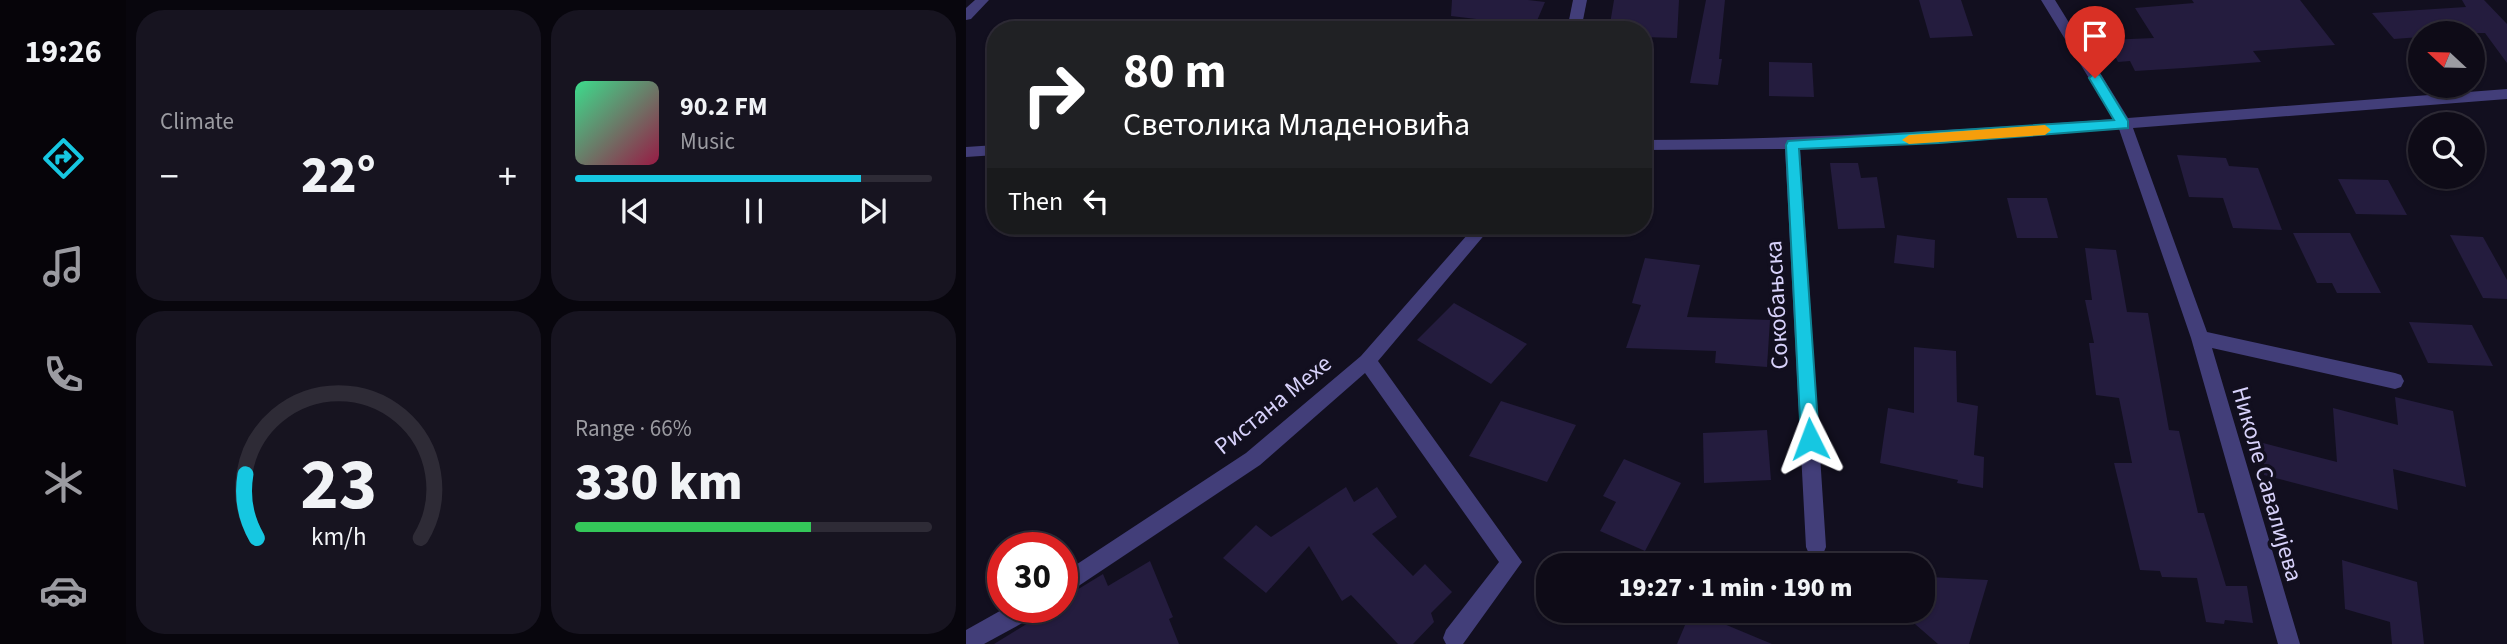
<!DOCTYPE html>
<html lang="en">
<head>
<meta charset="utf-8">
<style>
  :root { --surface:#0e0b17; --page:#171420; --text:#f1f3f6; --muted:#9b9ba1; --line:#2e2b36; --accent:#16c7e1 }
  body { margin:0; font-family:"Source Sans 3",sans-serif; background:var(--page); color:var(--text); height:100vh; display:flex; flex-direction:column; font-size:26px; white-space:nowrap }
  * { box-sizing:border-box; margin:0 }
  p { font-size:23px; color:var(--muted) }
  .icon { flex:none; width:38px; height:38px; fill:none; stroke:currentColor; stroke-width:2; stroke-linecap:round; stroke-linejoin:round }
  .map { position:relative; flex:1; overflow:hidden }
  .side { display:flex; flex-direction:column; gap:10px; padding:10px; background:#08060d; width:840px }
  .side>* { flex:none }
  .top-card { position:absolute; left:21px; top:21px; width:665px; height:214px; border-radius:28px; box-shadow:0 2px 5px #0004,0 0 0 2px var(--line); background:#202124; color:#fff; overflow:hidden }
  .needle { width:46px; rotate:292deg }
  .controls { position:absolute; left:1442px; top:21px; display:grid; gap:14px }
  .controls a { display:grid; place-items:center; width:77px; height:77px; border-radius:50%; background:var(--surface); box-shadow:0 2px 5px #0004,0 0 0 2px var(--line); font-size:35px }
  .speed { position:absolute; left:21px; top:532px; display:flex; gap:14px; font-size:35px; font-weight:700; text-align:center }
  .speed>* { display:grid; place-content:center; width:91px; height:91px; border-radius:50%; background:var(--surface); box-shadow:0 2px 5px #0004,0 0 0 2px var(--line); line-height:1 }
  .speed .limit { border:10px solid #d22; background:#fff; color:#111 }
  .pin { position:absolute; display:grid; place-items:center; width:60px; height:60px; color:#fff; margin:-72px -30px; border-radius:50% 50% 50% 0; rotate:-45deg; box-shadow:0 0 7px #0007 }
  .pin .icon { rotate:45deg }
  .me { position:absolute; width:77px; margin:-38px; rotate:357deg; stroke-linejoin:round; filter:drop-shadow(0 0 5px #0008) }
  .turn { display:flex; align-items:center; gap:24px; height:147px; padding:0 21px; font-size:32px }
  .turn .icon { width:91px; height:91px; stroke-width:2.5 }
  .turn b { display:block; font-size:49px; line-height:60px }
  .then { display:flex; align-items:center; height:66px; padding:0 21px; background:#0003; gap:14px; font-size:26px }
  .big { font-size:52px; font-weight:800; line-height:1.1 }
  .side .card { flex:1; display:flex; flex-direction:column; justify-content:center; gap:10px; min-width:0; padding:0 24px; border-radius:28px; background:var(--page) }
  .side .dial { align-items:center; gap:0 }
  .dial svg { height:182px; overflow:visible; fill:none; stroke:var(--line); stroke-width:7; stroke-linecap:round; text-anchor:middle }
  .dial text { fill:var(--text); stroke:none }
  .song { display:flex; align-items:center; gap:21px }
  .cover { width:84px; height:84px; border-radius:10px; background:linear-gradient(135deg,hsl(150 70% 55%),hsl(340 70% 35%)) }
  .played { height:7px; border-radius:4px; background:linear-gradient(90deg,var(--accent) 80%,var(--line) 80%) }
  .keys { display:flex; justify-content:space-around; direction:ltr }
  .heat { display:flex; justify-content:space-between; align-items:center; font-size:38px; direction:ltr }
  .charge { height:10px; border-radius:5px; background:linear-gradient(90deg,#34c759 66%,var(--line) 0) }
  .side .tiles { flex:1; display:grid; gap:10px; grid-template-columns:repeat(2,1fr) }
  .trip { position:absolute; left:570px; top:553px; width:399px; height:70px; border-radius:28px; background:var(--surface); box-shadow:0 2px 5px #0004,0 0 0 2px var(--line); font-weight:800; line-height:70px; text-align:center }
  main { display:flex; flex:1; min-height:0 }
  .tab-bar { display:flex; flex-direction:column; width:126px; justify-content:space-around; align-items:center; background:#060409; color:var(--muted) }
  .tab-bar .icon { width:49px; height:49px }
  .tab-bar .active { color:var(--accent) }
  .tab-bar b { font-size:32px; color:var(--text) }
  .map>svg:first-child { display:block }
</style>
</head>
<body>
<main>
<nav class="tab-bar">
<b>19:26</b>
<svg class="icon active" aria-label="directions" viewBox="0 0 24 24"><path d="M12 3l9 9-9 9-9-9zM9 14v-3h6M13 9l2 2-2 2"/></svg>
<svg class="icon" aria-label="music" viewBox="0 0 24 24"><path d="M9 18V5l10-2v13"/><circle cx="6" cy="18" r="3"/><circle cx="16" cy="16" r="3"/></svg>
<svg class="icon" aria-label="phone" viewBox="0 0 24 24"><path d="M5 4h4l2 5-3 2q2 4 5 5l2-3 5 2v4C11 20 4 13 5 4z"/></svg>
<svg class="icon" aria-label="climate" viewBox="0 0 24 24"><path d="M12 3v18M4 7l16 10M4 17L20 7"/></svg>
<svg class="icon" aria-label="car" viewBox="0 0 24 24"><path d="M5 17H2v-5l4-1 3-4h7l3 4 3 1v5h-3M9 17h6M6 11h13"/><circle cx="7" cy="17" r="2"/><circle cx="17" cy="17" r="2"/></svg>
</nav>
<section class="side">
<div class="tiles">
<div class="card"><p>Climate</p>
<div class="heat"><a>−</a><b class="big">22°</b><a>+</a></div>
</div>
<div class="card">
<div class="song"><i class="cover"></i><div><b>90.2 FM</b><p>Music</p></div></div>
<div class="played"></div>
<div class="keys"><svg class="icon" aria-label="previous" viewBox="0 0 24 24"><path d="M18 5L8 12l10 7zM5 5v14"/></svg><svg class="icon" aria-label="pause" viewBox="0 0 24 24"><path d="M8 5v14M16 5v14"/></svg><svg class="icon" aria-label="next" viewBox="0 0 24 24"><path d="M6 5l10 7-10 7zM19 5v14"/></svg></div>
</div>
<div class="card dial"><svg viewBox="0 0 100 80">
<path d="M14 69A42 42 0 1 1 86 69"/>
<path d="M14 69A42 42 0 0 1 9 41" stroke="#16c7e1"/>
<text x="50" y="56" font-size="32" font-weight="700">23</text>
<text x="50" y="72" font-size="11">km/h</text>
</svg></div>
<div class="card"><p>Range · 66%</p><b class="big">330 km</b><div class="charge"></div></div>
</div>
</section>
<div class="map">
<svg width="1541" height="644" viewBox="0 0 1541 644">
  <rect width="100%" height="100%" fill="#120f1f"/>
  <!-- building -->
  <g fill="#241c3e">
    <path d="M486,0h76l17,2 -12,28h-43l3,-9 -42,-5z"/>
    <path d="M648,0h65l-2,38 -34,-1v-7h-34z"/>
    <path d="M740,0h19l-6,59h3l-4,26 -28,-2z"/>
    <path d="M953,0h42l12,36 -43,2z"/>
    <path d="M1226,0h108l35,45 -82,6 8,11 -77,6 -49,3 -5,-10 -12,1 -11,-22 47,-2 -19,-30 59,-5z"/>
    <path d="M1496,0h22l23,24v39l-22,-30h-65v4l-26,2 -22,-26 94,-6z"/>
    <path d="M803,62l43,1 2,34 -45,-1z"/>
    <path d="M1211,155l49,3 3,8 29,2 24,62 -49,-2 -10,-30 -34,-1z"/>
    <path d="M864,163h28l3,15 16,-1 8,51 -47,1z"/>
    <path d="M1372,179l50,1 19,35 -51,-1z"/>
    <path d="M1041,198h40l11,40h-41z"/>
    <path d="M1327,233h57l31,60h-44l-5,-10h-15z"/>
    <path d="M931,235l38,5 -1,28 -40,-5z"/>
    <path d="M1484,235l33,2 24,43v19l-24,-1z"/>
    <path d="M1119,248l31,2 11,62 21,1 21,117 10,1 19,82h6l22,73h21l6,37 -28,-3 -1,4 -18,-2 -9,-44 -35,-1 -2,-6 -20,-1 -26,-107h18l-13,-65 -23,-3 -7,-52h5l-9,-43h7z"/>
    <path d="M679,258l55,7 -13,52 83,3 -3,47 -52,-4 1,-12 -90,-3 15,-43 -9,-2z"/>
    <path d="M488,303l73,41 -36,40 -74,-44z"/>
    <path d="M1443,322l63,3 21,41 -65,-3z"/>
    <path d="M948,347l42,4 1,51 21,4 -4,49 10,2 -1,31 -26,-5 1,-3 -78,-17 8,-55 26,5z"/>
    <path d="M1429,397l58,14 13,76 -73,-18 5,41 -134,-35 -1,-32 74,19 -4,-54 65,17z"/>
    <path d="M535,401l75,24 -29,57 -78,-26z"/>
    <path d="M801,430l4,50 -67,3 -1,-50z"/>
    <path d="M658,459l57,24 -36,68 -45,-20 16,-29 -13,-6z"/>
    <path d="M380,487l8,15 23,-15 20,30 -25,17 41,42 12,-12 27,28 -21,21 3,9 -21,22h-15l-47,-49 -9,6 -33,-55 -43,47 -43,-35 33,-33 15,12z"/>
    <path d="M1376,560l75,22 7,62h-32l-2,-22 -45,-13z"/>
    <path d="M184,561l23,56 -4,2 10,25h-185l44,-27 10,-10h14v-8l41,-25 5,12z"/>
    <path d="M963,577l59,3 -19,64h-31l-23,-20 4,-13h4v-13z"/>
    <path d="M725,611h2l79,33h-95z"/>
  </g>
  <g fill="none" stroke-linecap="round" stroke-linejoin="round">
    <!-- minor -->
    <g fill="#423e79" fill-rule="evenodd">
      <path d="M9,0h14l-18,19 -5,1v-12z"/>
      <path d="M607,0h14l-6,30h-14z"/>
      <path d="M1075,0h14l73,118 379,-29v10l-374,29 74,204 188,41 6,2 3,6 -3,6 -6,2 -183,-41 88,296h-22l-87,-306 -72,-209 -180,14 -139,6 26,398 -3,7 -7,3 -7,-3 -3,-7 -21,-398 -142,1v-10c158,-1 314,-9 471,-21z"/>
      <path d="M30,145v10l-30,2v-10z"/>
      <path d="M509,226h17l-114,135 144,201 -59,82h-17l-3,-6 3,-8 53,-68 -134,-189 -105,92 -198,132v-23l184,-121 115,-97z"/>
      <path d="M41,607h33l-3,8 -53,29h-18v-14z"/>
    </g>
  </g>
  <!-- route -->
  <path fill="#16c7e1" stroke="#0e8192" stroke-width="2" d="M1129,73l5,2 28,46v7l-189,15 -140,6 20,290 -3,6 -6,2 -6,-2 -3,-6 -15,-294 2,-4 326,-21 -25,-42z"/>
  <!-- slow -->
  <path fill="#f59e0b" d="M1079,125l6,5 -6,5 -136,9 -7,-4 7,-5z"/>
  <g text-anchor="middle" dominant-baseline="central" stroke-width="7" stroke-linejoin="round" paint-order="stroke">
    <!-- street labels -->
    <g font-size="24" fill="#d7d1fa" stroke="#120f1f">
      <text transform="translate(811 305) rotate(-93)">Сокобањска</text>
      <text transform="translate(307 405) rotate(-39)">Ристана Мехе</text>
      <text transform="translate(1301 484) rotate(74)">Николе Савалијева</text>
    </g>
  </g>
</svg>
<div class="controls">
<a><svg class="needle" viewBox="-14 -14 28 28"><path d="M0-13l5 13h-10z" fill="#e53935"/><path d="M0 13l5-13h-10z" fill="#9b9ba1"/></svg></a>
<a><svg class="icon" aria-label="search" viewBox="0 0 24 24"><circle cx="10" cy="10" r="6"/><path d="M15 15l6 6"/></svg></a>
</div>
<div class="speed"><div class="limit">30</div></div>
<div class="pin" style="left:1129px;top:78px;background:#d93025"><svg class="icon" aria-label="arrive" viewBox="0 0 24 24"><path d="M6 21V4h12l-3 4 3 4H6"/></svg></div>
<svg class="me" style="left:844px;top:439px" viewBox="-20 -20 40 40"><path d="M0-17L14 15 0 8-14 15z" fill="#16c7e1" stroke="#fff" stroke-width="4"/></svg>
<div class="trip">19:27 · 1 min · 190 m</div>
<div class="top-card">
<div class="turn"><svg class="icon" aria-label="right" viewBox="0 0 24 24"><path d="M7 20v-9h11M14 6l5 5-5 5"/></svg><div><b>80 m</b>Светолика Младеновића</div></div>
<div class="then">Then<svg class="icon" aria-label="left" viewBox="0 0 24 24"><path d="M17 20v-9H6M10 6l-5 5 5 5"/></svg></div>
</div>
</div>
</main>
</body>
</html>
